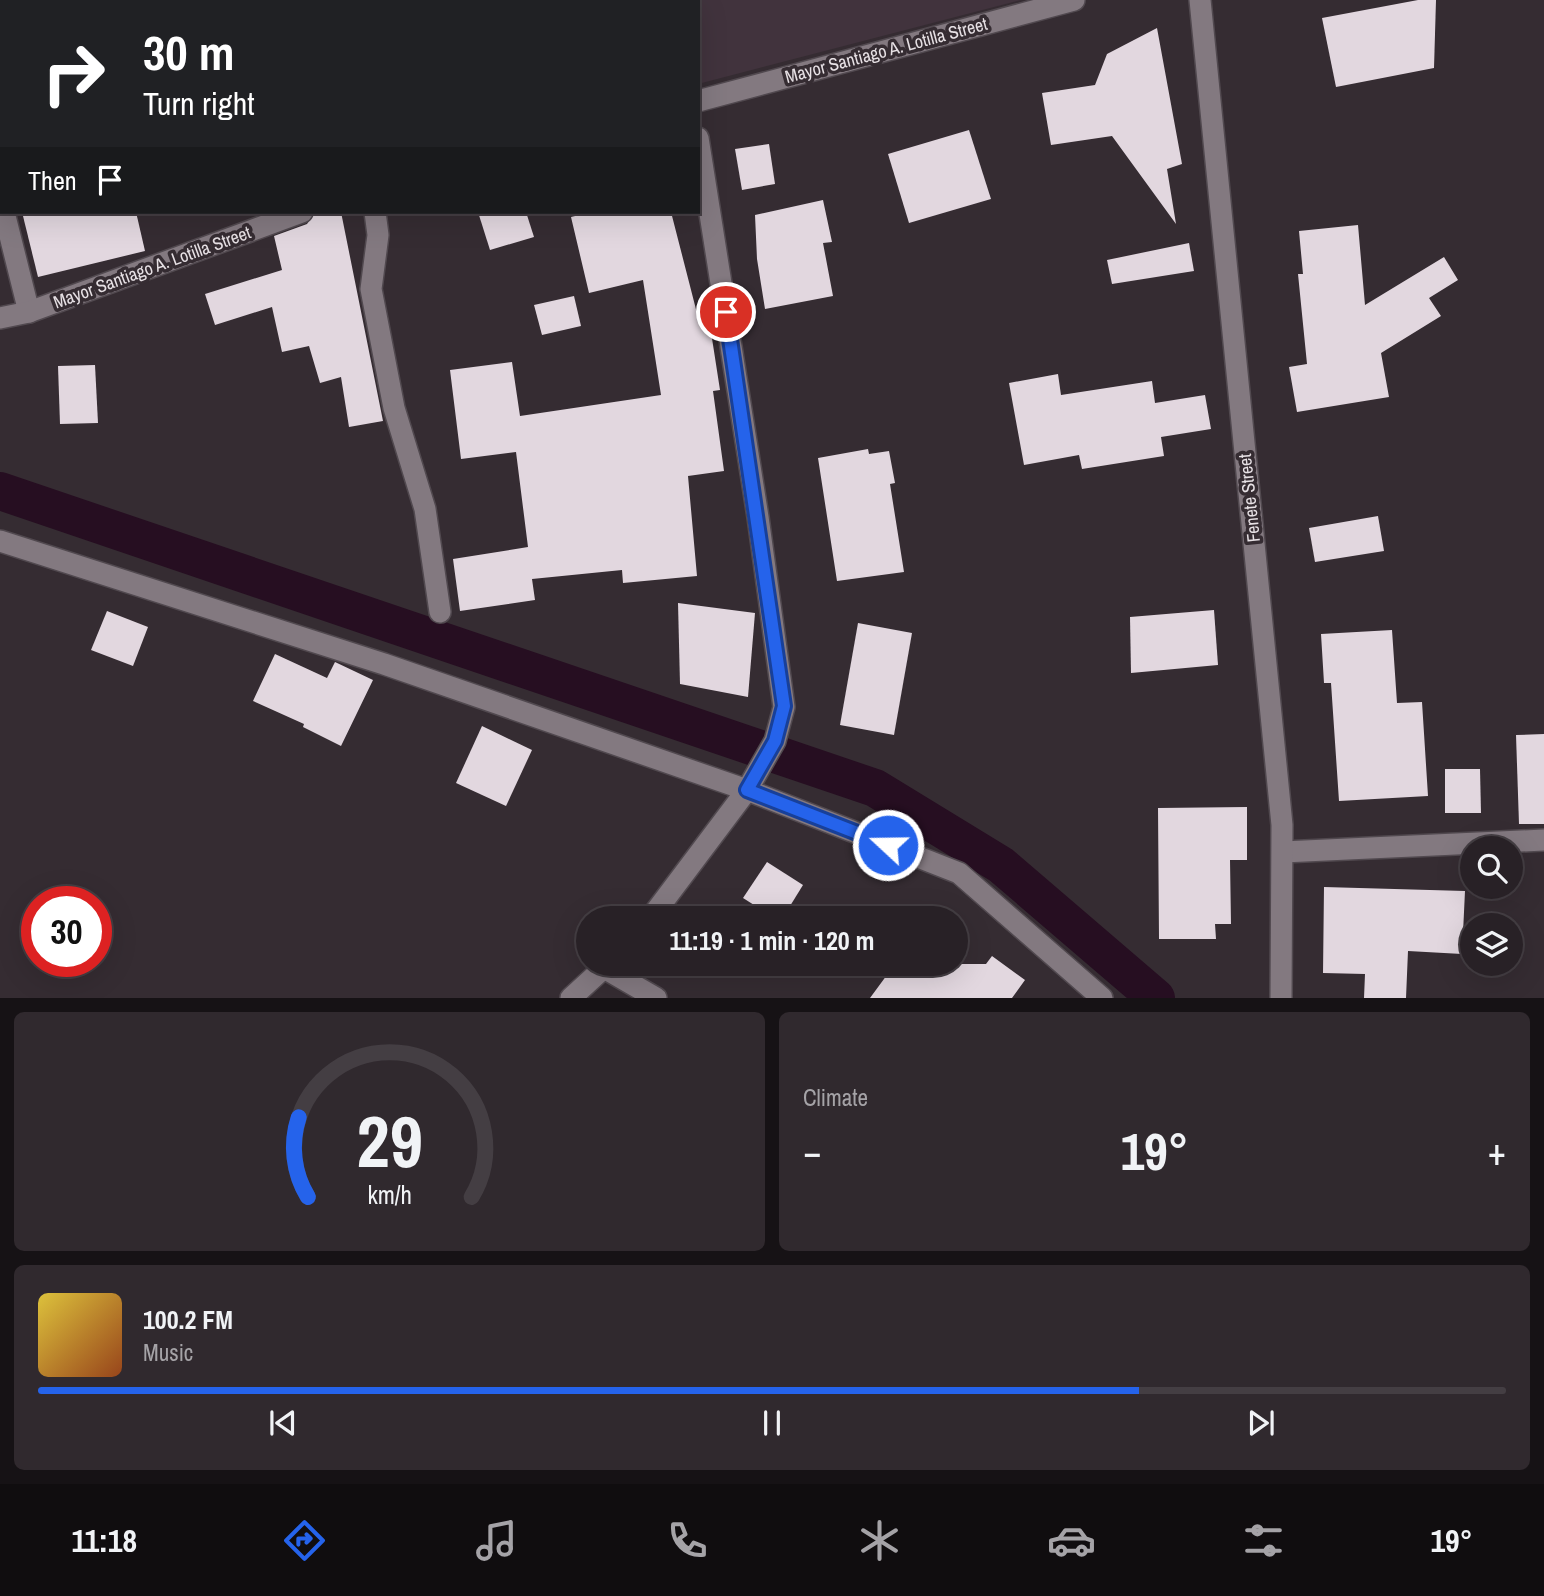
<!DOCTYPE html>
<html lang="en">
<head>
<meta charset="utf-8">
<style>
  :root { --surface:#282126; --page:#30292e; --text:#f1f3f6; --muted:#a5a3a7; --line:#443e43; --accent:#2563eb }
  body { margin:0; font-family:"Archivo Narrow",sans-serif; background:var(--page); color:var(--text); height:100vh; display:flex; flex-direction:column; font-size:26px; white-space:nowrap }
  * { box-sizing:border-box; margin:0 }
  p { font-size:23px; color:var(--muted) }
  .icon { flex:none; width:38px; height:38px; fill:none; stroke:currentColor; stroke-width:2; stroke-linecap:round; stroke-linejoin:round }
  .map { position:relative; height:998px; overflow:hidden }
  .panel { display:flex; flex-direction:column; gap:14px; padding:14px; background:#161215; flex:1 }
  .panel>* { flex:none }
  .hud { position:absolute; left:0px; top:0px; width:700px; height:214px; box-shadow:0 7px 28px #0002,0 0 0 2px var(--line); background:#202124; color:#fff; overflow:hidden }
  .buttons { position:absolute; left:1460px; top:836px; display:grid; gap:14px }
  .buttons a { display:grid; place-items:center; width:63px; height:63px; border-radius:50%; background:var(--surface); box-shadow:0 7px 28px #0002,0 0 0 2px var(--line); font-size:35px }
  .speed { position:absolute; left:21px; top:886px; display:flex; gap:14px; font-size:35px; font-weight:700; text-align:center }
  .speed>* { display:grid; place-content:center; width:91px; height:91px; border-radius:50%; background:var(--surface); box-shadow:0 7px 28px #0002,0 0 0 2px var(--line); line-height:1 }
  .speed .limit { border:10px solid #d22; background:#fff; color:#111 }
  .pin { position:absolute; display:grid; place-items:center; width:60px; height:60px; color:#fff; margin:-30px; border:4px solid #fff; border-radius:50%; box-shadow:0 2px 7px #0007 }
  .me { position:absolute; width:77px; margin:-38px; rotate:291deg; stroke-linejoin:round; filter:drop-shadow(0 0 5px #0008) }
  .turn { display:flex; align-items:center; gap:24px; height:147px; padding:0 28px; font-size:32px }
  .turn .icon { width:91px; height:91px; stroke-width:2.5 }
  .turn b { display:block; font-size:49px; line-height:60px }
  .then { display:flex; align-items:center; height:66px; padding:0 28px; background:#0003; gap:14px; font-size:26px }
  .big { font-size:52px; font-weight:800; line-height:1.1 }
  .panel .tile { flex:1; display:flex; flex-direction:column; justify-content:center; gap:10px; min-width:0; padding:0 24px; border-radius:10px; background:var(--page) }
  .panel .dial { align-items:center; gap:0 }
  .dial svg { height:182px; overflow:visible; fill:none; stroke:var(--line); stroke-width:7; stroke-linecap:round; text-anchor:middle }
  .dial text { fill:var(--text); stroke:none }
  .song { display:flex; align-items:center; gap:21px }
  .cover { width:84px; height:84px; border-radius:10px; background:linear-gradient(135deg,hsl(50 70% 55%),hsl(20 70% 35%)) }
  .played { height:7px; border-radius:4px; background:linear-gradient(90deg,var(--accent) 75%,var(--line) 75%) }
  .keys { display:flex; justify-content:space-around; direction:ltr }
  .heat { display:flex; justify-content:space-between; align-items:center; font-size:38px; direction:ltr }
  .panel .tiles { flex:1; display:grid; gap:14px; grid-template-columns:1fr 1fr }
  .tile:last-child { grid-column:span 2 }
  .trip { position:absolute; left:576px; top:906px; width:392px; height:70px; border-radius:35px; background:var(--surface); box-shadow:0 7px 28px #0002,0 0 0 2px var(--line); font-weight:800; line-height:70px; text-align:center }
  .tab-bar { display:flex; height:112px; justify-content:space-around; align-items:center; background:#100d0f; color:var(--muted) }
  .tab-bar .icon { width:49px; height:49px }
  .tab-bar .selected { color:var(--accent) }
  .tab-bar b { font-size:32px; color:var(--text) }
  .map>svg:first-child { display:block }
</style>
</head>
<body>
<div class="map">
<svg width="1544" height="998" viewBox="0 0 1544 998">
  <rect width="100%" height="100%" fill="#352c32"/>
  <!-- built -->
  <path fill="#41333d" d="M351,0h670l-323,84v-82z"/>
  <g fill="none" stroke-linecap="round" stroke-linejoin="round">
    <!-- canal -->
    <path stroke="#260e21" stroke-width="38" d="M0,491l875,297 126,77 155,133"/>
  </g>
  <!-- building -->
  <g fill="#e2d7df">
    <path d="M1418,0h18l-2,68 -98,19 -14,-69z"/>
    <path d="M1157,28l25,136 -15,5 9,55 -64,-88 -61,9 -9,-52 53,-8 12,-31z"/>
    <path d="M969,130l22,69 -82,24 -21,-69z"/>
    <path d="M769,144l6,40 -33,6 -7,-41z"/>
    <path d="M823,200l9,42 -9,1 10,53 -68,13 -8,-50 -2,-44z"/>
    <path d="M22,212h114l9,39 -107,26z"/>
    <path d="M315,212h26l42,209 -34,6 -8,-50 -21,6 -11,-37 -27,6 -10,-45 -57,18 -10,-31 77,-24 -8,-34 33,-12z"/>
    <path d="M478,212h48l8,25 -44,13z"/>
    <path d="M592,212h79l28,109 10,-2 11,71 -7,1 11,80 -36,5 9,100 -74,7 -1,-13 -90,9 3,21 -75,11 -7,-52 75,-12 -12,-95 -55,7 -11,-89 62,-8 8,54 141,-21 -18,-115 -54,13 -18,-76z"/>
    <path d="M1358,225l7,80 79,-48 14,23 -29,18 12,18 -60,37 8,44 -92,15 -8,-45 18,-3 -9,-90h5l-4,-43z"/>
    <path d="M1189,243l5,28 -82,13 -5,-24z"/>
    <path d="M574,296l7,30 -39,9 -8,-30z"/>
    <path d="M95,365l3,58 -38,1 -2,-58z"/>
    <path d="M1058,374l3,21 91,-14 3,22 50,-8 6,34 -50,8 3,19 -82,13 -3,-14 -55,10 -15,-82z"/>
    <path d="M868,449l1,5 20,-3 6,32 -5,1 14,88 -67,9 -19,-123z"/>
    <path d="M1378,516l6,35 -69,11 -6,-34z"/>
    <path d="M678,603l77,10 -7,84 -68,-13z"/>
    <path d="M1214,610l4,55 -87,8 -1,-56z"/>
    <path d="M107,611l41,16 -15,39 -42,-16z"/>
    <path d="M858,623l54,10 -18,102 -54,-10z"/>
    <path d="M1392,630l5,73 25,-1 6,94 -89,5 -8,-118h-7l-3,-49z"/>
    <path d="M275,654l52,24 8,-16 38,18 -32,66 -38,-19 1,-3 -51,-23z"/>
    <path d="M482,726l50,24 -26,56 -50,-23z"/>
    <path d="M1544,734v90h-25l-3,-89z"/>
    <path d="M1445,769h35l1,44h-36z"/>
    <path d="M1247,807v53h-17l1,64h-16l1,15h-57l-1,-131z"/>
    <path d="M767,862l36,23 -21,34h-6l-33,-21z"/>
    <path d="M1324,887l141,4 -3,63 -54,-3 -2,47h-42l1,-24 -42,-1z"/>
    <path d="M992,956l33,24 -13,18h-142l25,-34h91z"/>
  </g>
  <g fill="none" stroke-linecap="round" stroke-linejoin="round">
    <!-- minor casing -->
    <g stroke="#51494f" stroke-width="24">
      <g id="minor">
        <path d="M334,0l1,2"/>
        <path d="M698,101l376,-101"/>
        <path d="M4,212l25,100"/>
        <path d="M375,212l3,23 -7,54 23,119 31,101 15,103"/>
        <path d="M0,318l29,-6 273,-100"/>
        <path d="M0,541l384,123 363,126 212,83 143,125"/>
        <path d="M1283,852l261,-12"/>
        <path d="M650,919l97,-129 28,-49 9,-34 -26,-190 -60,-379"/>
        <path d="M604,968l52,30"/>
        <path d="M571,998l37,-34"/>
      </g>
    </g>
    <!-- tertiary casing -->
    <g stroke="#51494f" stroke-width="24">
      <path id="tertiary" d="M1200,0l82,825 -1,173"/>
    </g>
    <!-- minor -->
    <use href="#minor" stroke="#837980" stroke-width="21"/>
    <!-- tertiary -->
    <use href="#tertiary" stroke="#837980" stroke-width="21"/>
  </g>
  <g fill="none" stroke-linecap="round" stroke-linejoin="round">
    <!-- route casing -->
    <g stroke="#184099" stroke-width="18">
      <path id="route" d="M726,312l58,394 -9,35 -28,49 141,55"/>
    </g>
    <!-- route -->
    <use href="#route" stroke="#2563eb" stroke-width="12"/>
  </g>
  <g text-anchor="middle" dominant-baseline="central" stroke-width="7" stroke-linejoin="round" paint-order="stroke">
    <!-- street labels -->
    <g font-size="18" fill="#e7e1e5" stroke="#352c32">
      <text transform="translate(886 50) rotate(-15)">Mayor Santiago A. Lotilla Street</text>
      <text transform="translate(152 267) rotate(-20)">Mayor Santiago A. Lotilla Street</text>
      <text transform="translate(1249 498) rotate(-96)">Fenete Street</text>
    </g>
  </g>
</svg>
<div class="buttons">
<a><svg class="icon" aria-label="search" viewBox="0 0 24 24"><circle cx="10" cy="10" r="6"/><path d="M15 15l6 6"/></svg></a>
<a><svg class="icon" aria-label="layers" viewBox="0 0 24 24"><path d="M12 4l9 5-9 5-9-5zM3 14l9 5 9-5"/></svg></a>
</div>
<div class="speed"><div class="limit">30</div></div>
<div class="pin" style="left:726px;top:312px;background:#d93025"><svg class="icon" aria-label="arrive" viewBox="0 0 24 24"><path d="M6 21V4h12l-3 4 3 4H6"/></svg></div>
<svg class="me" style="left:888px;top:845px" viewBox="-20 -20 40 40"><circle r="17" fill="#2563eb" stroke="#fff" stroke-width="3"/><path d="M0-11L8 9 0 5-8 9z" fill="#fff"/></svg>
<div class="trip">11:19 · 1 min · 120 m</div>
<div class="hud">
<div class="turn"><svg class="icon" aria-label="right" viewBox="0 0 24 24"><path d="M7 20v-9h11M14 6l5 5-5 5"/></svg><div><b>30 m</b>Turn right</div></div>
<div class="then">Then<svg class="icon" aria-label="arrive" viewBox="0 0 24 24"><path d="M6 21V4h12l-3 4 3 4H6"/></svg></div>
</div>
</div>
<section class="panel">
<div class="tiles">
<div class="tile dial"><svg viewBox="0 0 100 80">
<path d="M14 69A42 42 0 1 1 86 69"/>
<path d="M14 69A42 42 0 0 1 10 34" stroke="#2563eb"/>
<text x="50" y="56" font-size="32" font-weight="700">29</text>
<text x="50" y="72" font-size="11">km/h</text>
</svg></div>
<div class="tile"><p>Climate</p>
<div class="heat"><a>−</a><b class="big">19°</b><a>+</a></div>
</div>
<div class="tile">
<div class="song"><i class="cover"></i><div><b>100.2 FM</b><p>Music</p></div></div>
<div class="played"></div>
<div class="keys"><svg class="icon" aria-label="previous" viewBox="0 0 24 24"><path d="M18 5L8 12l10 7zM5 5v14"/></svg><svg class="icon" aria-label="pause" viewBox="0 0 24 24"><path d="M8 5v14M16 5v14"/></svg><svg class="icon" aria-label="next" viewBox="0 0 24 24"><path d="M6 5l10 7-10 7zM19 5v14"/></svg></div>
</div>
</div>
</section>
<nav class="tab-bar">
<b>11:18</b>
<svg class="icon selected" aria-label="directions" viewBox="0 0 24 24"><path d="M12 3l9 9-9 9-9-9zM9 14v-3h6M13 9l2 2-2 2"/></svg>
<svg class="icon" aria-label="music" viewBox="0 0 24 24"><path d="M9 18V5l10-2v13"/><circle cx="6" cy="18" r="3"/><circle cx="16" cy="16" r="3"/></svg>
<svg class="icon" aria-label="phone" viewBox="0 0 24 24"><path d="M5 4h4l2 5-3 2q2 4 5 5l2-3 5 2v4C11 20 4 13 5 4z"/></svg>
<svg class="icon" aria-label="climate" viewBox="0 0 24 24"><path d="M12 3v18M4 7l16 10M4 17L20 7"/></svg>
<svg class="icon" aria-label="car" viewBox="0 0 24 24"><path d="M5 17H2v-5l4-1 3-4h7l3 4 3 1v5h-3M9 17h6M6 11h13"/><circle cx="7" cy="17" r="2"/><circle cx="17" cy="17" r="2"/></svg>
<svg class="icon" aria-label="filters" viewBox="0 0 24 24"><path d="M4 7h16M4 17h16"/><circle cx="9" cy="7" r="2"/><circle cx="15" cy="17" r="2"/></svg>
<b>19°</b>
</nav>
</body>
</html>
